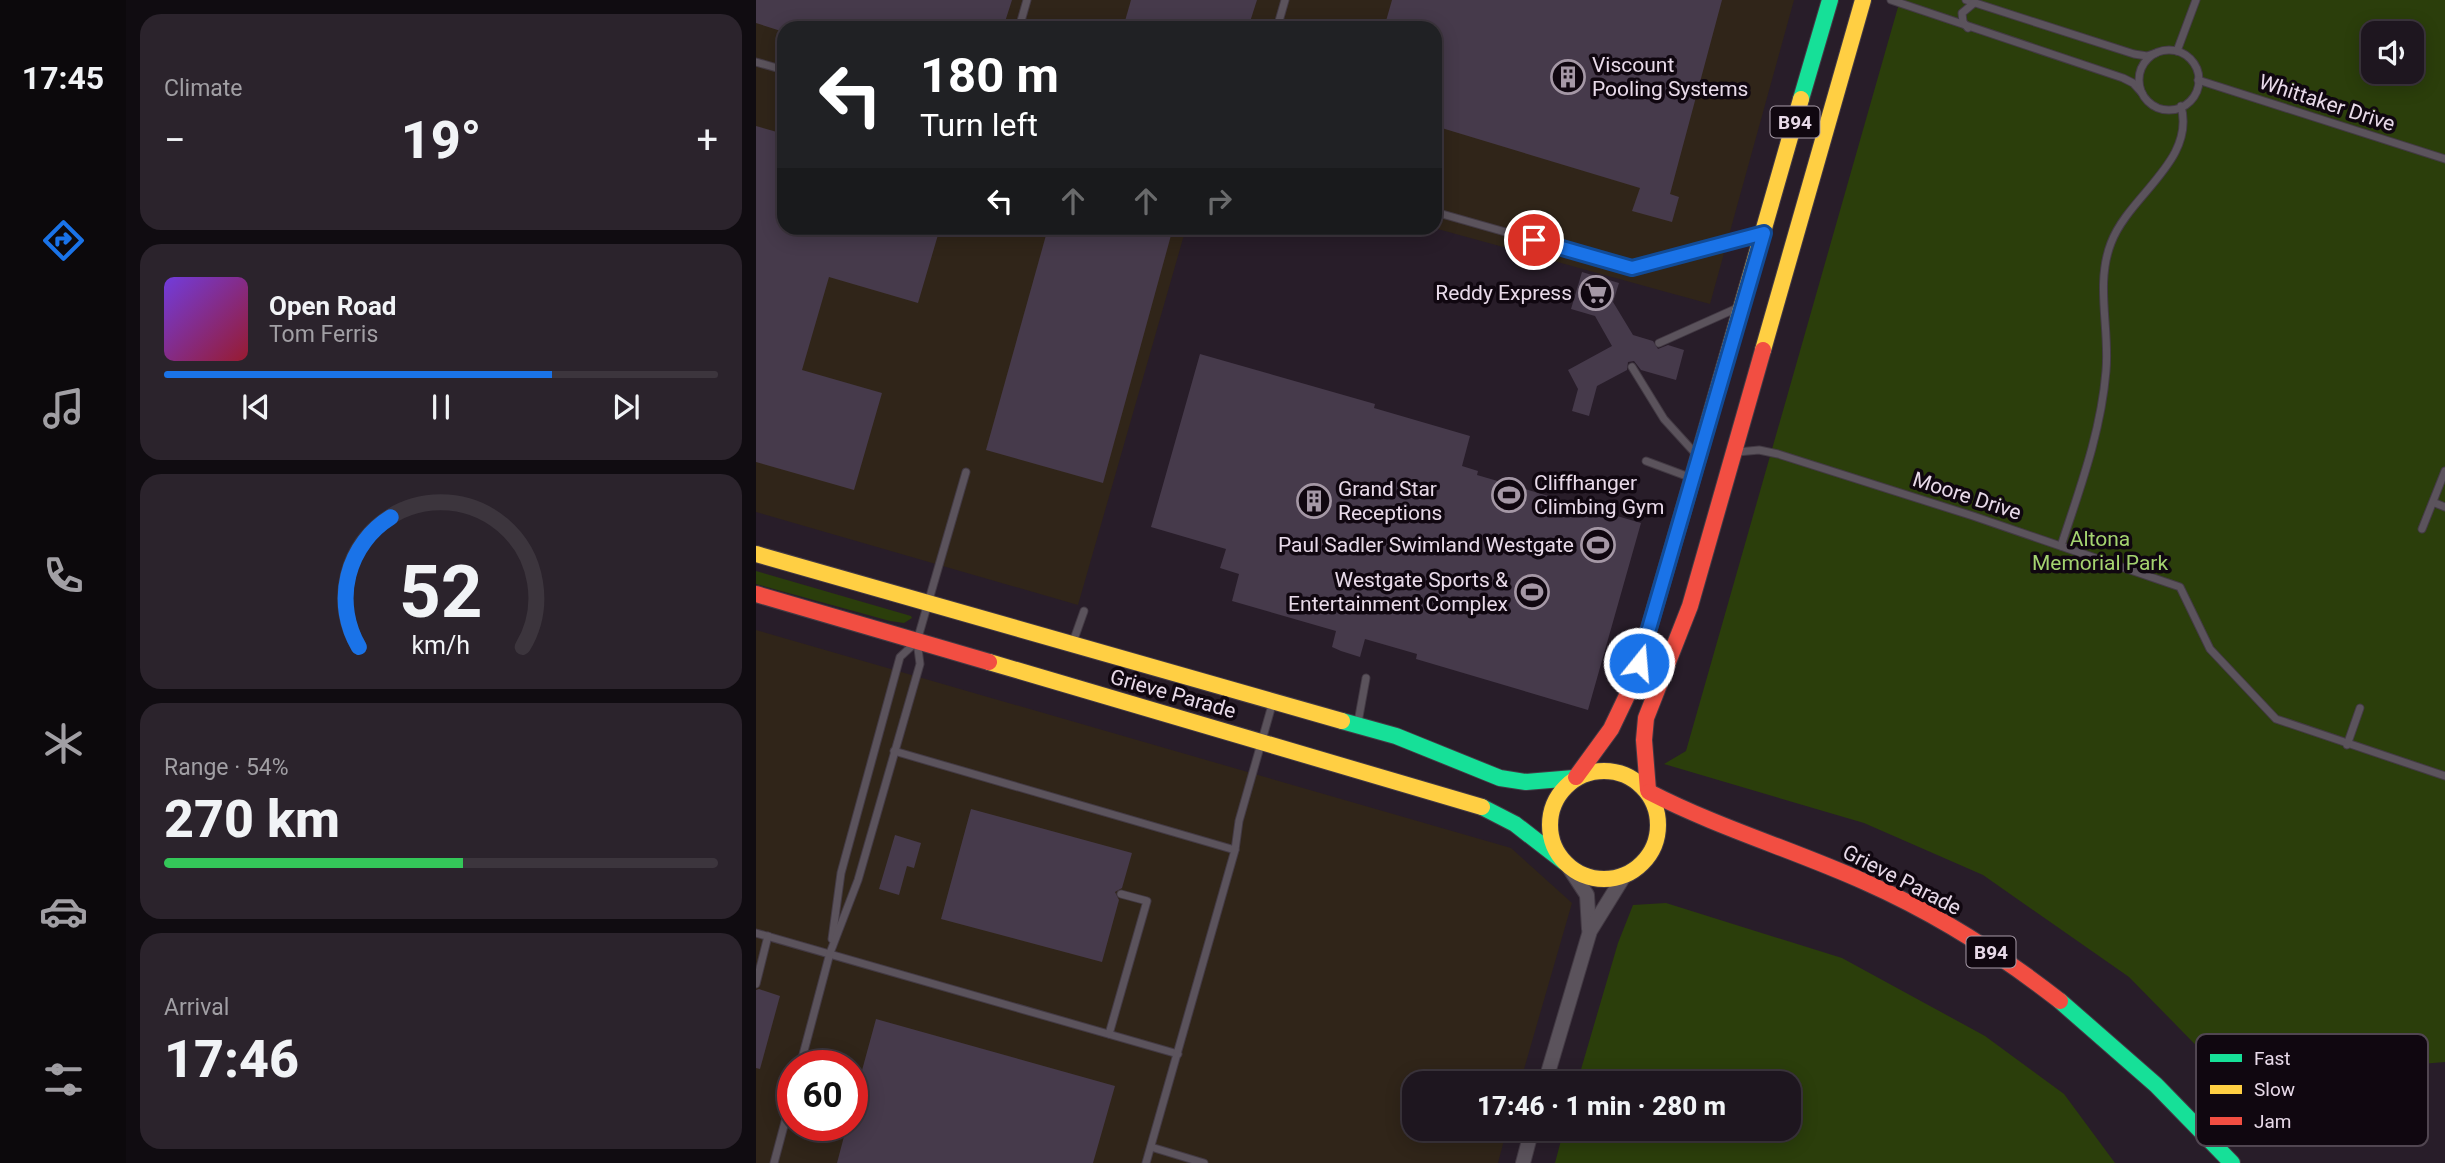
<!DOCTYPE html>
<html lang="en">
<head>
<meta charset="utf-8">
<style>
  :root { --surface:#1e161f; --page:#2b232c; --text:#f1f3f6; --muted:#a19fa4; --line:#3c353d; --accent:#1a73e8 }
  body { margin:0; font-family:Roboto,sans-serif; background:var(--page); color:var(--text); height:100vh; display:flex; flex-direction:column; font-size:26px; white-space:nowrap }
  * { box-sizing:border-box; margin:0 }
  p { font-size:23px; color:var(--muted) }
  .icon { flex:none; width:38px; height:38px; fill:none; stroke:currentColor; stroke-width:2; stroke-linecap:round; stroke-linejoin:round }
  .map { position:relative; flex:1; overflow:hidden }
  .drawer { display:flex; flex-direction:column; gap:14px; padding:14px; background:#100c11; width:630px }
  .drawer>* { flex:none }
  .top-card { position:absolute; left:21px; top:21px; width:665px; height:214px; border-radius:21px; box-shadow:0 4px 18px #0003,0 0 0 2px var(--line); background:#202124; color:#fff; overflow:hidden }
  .fabs { position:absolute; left:1605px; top:21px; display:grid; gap:14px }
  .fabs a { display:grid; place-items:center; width:63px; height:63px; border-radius:14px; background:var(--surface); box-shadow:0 4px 18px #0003,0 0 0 2px var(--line); font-size:35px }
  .speed { position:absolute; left:21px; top:1050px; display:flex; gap:14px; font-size:35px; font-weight:700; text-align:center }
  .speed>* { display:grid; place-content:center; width:91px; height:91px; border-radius:50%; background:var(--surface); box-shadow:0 4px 18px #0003,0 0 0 2px var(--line); line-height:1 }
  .speed .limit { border:10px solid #d22; background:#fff; color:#111 }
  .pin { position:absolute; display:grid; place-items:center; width:60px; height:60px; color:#fff; margin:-30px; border:4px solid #fff; border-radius:50%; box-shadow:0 2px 7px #0007 }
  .me { position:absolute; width:77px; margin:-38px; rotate:17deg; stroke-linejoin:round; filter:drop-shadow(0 0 5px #0008) }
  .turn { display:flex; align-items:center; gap:24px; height:147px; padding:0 28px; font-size:32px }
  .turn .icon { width:91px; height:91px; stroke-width:2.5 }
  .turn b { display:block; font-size:49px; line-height:60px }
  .lanes { display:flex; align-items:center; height:66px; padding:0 28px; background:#0003; justify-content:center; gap:35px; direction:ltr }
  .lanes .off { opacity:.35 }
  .big { font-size:52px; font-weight:800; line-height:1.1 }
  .drawer .widget { flex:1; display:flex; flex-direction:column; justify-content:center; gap:10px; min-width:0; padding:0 24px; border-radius:21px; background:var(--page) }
  .drawer .dial { align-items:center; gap:0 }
  .dial svg { height:182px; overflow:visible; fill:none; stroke:var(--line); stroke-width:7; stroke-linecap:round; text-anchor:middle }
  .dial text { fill:var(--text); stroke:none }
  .song { display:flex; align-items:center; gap:21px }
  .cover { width:84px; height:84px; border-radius:10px; background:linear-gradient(135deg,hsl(260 70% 55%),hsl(350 70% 35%)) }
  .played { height:7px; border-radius:4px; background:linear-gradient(90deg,var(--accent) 70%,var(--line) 70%) }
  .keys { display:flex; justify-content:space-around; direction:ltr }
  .heat { display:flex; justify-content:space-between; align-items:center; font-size:38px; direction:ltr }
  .charge { height:10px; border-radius:5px; background:linear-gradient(90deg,#34c759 54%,var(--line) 0) }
  .trip { position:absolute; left:646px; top:1071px; width:399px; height:70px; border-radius:21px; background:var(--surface); box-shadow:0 4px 18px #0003,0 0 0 2px var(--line); font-weight:800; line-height:70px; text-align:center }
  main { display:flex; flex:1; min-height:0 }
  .menu { display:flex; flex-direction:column; width:126px; justify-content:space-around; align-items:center; background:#0c090c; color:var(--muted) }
  .menu .icon { width:49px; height:49px }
  .menu .selected { color:var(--accent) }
  .menu b { font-size:32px; color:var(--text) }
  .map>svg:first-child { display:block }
</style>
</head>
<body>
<main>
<nav class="menu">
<b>17:45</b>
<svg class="icon selected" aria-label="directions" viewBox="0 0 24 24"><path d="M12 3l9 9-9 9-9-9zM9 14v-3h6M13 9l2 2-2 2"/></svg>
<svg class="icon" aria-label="music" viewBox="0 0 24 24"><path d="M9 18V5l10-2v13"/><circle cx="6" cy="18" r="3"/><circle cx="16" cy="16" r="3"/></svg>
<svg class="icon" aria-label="phone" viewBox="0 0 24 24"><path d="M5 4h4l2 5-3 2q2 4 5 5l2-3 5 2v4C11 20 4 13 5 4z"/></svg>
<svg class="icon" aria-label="climate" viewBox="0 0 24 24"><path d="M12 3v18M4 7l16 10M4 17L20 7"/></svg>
<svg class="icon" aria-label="car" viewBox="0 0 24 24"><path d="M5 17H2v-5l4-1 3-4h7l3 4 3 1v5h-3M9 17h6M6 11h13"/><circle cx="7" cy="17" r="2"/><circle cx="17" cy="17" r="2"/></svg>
<svg class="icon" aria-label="filters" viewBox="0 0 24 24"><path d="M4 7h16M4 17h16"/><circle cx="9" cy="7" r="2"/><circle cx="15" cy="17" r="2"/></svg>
</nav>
<section class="drawer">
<div class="widget"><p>Climate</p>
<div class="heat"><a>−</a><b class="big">19°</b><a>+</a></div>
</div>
<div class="widget">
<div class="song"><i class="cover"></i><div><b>Open Road</b><p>Tom Ferris</p></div></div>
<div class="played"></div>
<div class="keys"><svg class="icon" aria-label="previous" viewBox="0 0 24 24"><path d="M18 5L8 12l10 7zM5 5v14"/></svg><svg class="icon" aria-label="pause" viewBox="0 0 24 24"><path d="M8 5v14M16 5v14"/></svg><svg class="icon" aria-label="next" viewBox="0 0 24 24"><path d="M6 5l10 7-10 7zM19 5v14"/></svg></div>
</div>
<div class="widget dial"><svg viewBox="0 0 100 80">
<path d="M14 69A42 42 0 1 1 86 69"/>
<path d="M14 69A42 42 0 0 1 28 12" stroke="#1a73e8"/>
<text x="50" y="56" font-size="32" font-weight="700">52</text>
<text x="50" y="72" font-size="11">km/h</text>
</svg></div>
<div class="widget"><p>Range · 54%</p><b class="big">270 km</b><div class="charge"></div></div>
<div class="widget"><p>Arrival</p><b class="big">17:46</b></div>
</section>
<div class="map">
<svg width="1689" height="1163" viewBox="0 0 1689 1163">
  <rect width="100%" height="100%" fill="#281d29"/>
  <!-- industrial -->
  <g fill="#302519" fill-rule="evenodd">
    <path d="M0,0h1038l-84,304 -276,-76 1,-200h-651v200h402l-108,377 -322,-93z"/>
    <path d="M0,630l755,218 61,55 -52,180h-106v46h93l-9,34h-742zM37,1066h59v59h-59z"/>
  </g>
  <!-- green -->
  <g fill="#2b3e0b" fill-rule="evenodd">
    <path d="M1144,0h545v1062l-215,18 -101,-103 -146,-102 -119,-52 -200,-59 22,-13zM1617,33h39v39h-39z"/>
    <path d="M0,571l155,45 1,2 -8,5 -14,-2 -134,-37z"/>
    <path d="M910,903l176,55 143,78 79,58 51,69h-560l9,-34h224v-46h-211l41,-140 15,-38z"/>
  </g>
  <!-- building -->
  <g fill="#463a4b">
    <path d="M0,0h256l-9,28h-219v4l-28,-9z"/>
    <path d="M375,0h126l-9,28h-125z"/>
    <path d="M636,0h330l-52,194 9,3 -7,25 -40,-11 8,-23 -205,-62v-98h-51z"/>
    <path d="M0,126l28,8v94h156l-22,75 -89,-26 -27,93 80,23 -28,97 -98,-28z"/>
    <path d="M292,228h125l-70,255 -117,-33z"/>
    <path d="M826,272l37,11 -6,19 20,33 20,6 5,8 10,-4 16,5 -8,30 -35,-10 -7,-9 -6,1 -1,8 -30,16 -8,30 -17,-5 6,-22 -10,-19 44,-24 -17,-30 -24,-7z"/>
    <path d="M444,354l175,50 -1,4 96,28 -8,30 16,5 -1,4 164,48 -53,187 -172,-51 1,-5 -52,-15 -5,18 -19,-6 -9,-4 4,-16 -104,-30 7,-27 -19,-6 6,-19 -75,-22z"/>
    <path d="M215,809l161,44 -10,35 -7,4 4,8 -17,62 -161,-43z"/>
    <path d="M139,835l26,8 -7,25 -7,-2 -8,29 -20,-6z"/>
    <path d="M3,989l21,7 -20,73 -4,-1v-78z"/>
    <path d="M120,1019l239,67 -22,77h-256l10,-38h5v-18z"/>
  </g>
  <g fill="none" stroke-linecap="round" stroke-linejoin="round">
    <!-- lane casing -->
    <g stroke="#433a44" stroke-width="9">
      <g id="lane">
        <path d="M1135,0l232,78 10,5 9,10"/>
        <path d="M1210,0l168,54 13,2 9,-3"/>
        <path d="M263,28l8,-28"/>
        <path d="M521,28l8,-28"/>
        <path d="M1212,28l-5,-6 -1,-9 12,-10"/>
        <circle cx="1413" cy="80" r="30"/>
        <path d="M1421,51l19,-51"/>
        <path d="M0,62l28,8"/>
        <path d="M1442,80l247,79"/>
        <path d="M679,212l197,56 128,-34"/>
        <path d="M903,343l76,-34"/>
        <path d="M876,367l32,52 30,33"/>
        <path d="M982,452l21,-2 19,4 195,62 207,71 30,62 66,70 169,57"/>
        <path d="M890,461l43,16"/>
        <path d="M1679,503l10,4"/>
        <path d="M1666,529l23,-58"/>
        <path d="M1305,546c19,-58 40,-114 45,-175 4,-42 -11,-87 5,-128 18,-48 85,-82 70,-137"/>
        <path d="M317,642l11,-31"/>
        <path d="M602,722l8,-44"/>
        <path d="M1591,745l13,-37"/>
        <path d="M138,751l341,99"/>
        <path d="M0,933l422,121"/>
        <path d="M76,939l9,-66 59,-216 14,-13"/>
        <path d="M0,984l12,-48"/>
        <path d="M353,1034l38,-133 -26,-7"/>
        <path d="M44,1066l30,-113 28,-73 62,-216 -3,-23 49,-169"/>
        <path d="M395,1147l53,16"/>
        <path d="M18,1163l19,-71"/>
        <path d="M390,1163l89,-313 4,-29 33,-116"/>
      </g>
    </g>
    <!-- street casing -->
    <g stroke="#433a44" stroke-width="16">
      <g id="street">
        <path d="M812,866l19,29 2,34"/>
        <path d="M789,1083l45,-152 34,-55"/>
        <path d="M767,1163l9,-34"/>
      </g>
    </g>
    <!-- fast casing -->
    <g stroke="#433a44" stroke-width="18">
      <g id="fast">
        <path d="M1045,99l29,-99"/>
        <path d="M586,721l54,15 104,42 26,4 48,-4"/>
        <path d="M726,807l33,17 49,38"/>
        <path d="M1304,1001l96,84 76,78"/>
      </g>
    </g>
    <!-- slow casing -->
    <g stroke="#433a44" stroke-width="18">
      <g id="slow">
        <path d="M1007,350l100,-350"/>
        <path d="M927,511l118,-412"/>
        <path d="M0,554l586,167"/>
        <path d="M233,662l493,145"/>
        <circle cx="848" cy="825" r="54"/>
      </g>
    </g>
    <!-- jam casing -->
    <g stroke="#433a44" stroke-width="18">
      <g id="jam">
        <path d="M0,594l233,68"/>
        <path d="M820,777l35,-48 22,-46 50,-172"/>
        <path d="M892,790l-4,-50 2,-22 44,-112 73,-256"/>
        <path d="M893,792c70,36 145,58 216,90 70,31 135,72 195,119"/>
      </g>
    </g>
    <!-- lane -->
    <use href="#lane" stroke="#5b535c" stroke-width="7"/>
    <!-- street -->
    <use href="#street" stroke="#5b535c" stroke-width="14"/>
    <!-- fast -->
    <use href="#fast" stroke="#16e098" stroke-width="16"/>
    <!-- slow -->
    <use href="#slow" stroke="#ffcf43" stroke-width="16"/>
    <!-- jam -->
    <use href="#jam" stroke="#f24e42" stroke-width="16"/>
  </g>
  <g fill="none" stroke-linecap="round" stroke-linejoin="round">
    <!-- route casing -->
    <g stroke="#114b97" stroke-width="18">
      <path id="route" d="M778,240l98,28 132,-35 -125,430"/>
    </g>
    <!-- route -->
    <use href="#route" stroke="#1a73e8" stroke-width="12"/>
  </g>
  <!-- icons -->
  <defs>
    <g id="building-ring" transform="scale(1.75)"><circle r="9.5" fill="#100710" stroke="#a598a6" stroke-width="1.5"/><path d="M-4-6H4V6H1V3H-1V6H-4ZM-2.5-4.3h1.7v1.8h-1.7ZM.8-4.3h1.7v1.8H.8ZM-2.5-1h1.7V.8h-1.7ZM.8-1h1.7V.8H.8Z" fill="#a598a6"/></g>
    <g id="supermarket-ring" transform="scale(1.75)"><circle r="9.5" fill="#100710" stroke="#a598a6" stroke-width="1.5"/><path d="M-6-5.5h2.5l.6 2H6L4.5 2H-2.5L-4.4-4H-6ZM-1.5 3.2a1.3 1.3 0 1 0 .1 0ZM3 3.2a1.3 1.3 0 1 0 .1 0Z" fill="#a598a6"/></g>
    <g id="stadium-ring" transform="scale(1.75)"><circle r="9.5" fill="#100710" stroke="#a598a6" stroke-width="1.5"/><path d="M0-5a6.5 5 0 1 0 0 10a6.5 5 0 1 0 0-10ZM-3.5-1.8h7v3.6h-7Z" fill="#a598a6"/></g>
  </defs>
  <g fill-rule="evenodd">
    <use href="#building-ring" x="812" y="77"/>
    <use href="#supermarket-ring" x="840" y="293"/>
    <use href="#stadium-ring" x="753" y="495"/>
    <use href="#building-ring" x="558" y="501"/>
    <use href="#stadium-ring" x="842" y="545"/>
    <use href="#stadium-ring" x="776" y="592"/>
  </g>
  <g text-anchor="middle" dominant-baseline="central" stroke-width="7" stroke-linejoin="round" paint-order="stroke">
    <!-- shield labels -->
    <g fill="#100710" stroke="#a79ba8" stroke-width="2">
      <rect x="1014.5" y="106.5" width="49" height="31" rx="5"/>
      <rect x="1210.5" y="936.5" width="49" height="31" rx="5"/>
    </g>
    <g font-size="19" font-weight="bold" fill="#e8dae9">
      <text x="1039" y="122">B94</text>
      <text x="1235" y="952">B94</text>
    </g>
    <!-- poi labels -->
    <g font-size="21" fill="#e8dae9" stroke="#100710" text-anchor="start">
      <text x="836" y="65">Viscount<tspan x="836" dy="24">Pooling Systems</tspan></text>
      <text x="816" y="293" text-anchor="end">Reddy Express</text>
      <text x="778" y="483">Cliffhanger<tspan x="778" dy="24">Climbing Gym</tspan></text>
      <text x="582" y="489">Grand Star<tspan x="582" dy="24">Receptions</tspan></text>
      <text x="818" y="545" text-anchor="end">Paul Sadler Swimland Westgate</text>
      <text x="752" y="580" text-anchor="end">Westgate Sports &amp;<tspan x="752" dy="24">Entertainment Complex</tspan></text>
    </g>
    <!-- street labels -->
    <g font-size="21" fill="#e8dae9" stroke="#100710">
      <text transform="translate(1571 103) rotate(18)">Whittaker Drive</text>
      <text transform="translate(1211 496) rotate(18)">Moore Drive</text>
      <text transform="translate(417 694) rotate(16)">Grieve Parade</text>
      <text transform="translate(1146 880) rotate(27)">Grieve Parade</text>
    </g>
    <!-- park labels -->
    <g font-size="21" fill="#a4d36f" stroke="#100710">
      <text x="1344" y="539">Altona<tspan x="1344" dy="24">Memorial Park</tspan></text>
    </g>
  </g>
  <!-- legend -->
  <rect x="1440" y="1034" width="232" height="112" rx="10" fill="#100710" stroke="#514651" stroke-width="2"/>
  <rect x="1454" y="1054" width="32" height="8" fill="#16e098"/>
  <rect x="1454" y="1085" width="32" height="9" fill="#ffcf43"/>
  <rect x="1454" y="1117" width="32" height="8" fill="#f24e42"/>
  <g font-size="19" fill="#e8dae9">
    <text x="1498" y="1065">Fast</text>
    <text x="1498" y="1096">Slow</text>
    <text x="1498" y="1128">Jam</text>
  </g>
</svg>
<div class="fabs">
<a><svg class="icon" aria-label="sound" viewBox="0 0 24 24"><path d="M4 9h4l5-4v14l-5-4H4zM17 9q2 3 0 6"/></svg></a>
</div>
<div class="speed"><div class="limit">60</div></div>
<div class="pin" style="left:778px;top:240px;background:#d93025"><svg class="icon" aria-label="arrive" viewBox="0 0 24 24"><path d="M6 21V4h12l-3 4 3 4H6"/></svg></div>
<svg class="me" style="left:883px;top:663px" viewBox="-20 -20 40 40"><circle r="17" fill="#1a73e8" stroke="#fff" stroke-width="3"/><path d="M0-11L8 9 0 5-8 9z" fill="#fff"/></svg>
<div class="trip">17:46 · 1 min · 280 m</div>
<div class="top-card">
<div class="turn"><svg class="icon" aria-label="left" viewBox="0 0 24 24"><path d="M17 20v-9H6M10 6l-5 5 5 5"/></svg><div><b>180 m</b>Turn left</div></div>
<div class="lanes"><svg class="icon" aria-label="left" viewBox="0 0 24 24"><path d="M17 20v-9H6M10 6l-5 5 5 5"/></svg><svg class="icon off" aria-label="ahead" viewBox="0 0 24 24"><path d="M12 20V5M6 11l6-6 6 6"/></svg><svg class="icon off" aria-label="ahead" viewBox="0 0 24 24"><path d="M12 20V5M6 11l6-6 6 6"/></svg><svg class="icon off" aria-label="right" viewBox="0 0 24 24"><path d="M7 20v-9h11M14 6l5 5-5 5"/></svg></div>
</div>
</div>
</main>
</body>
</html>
